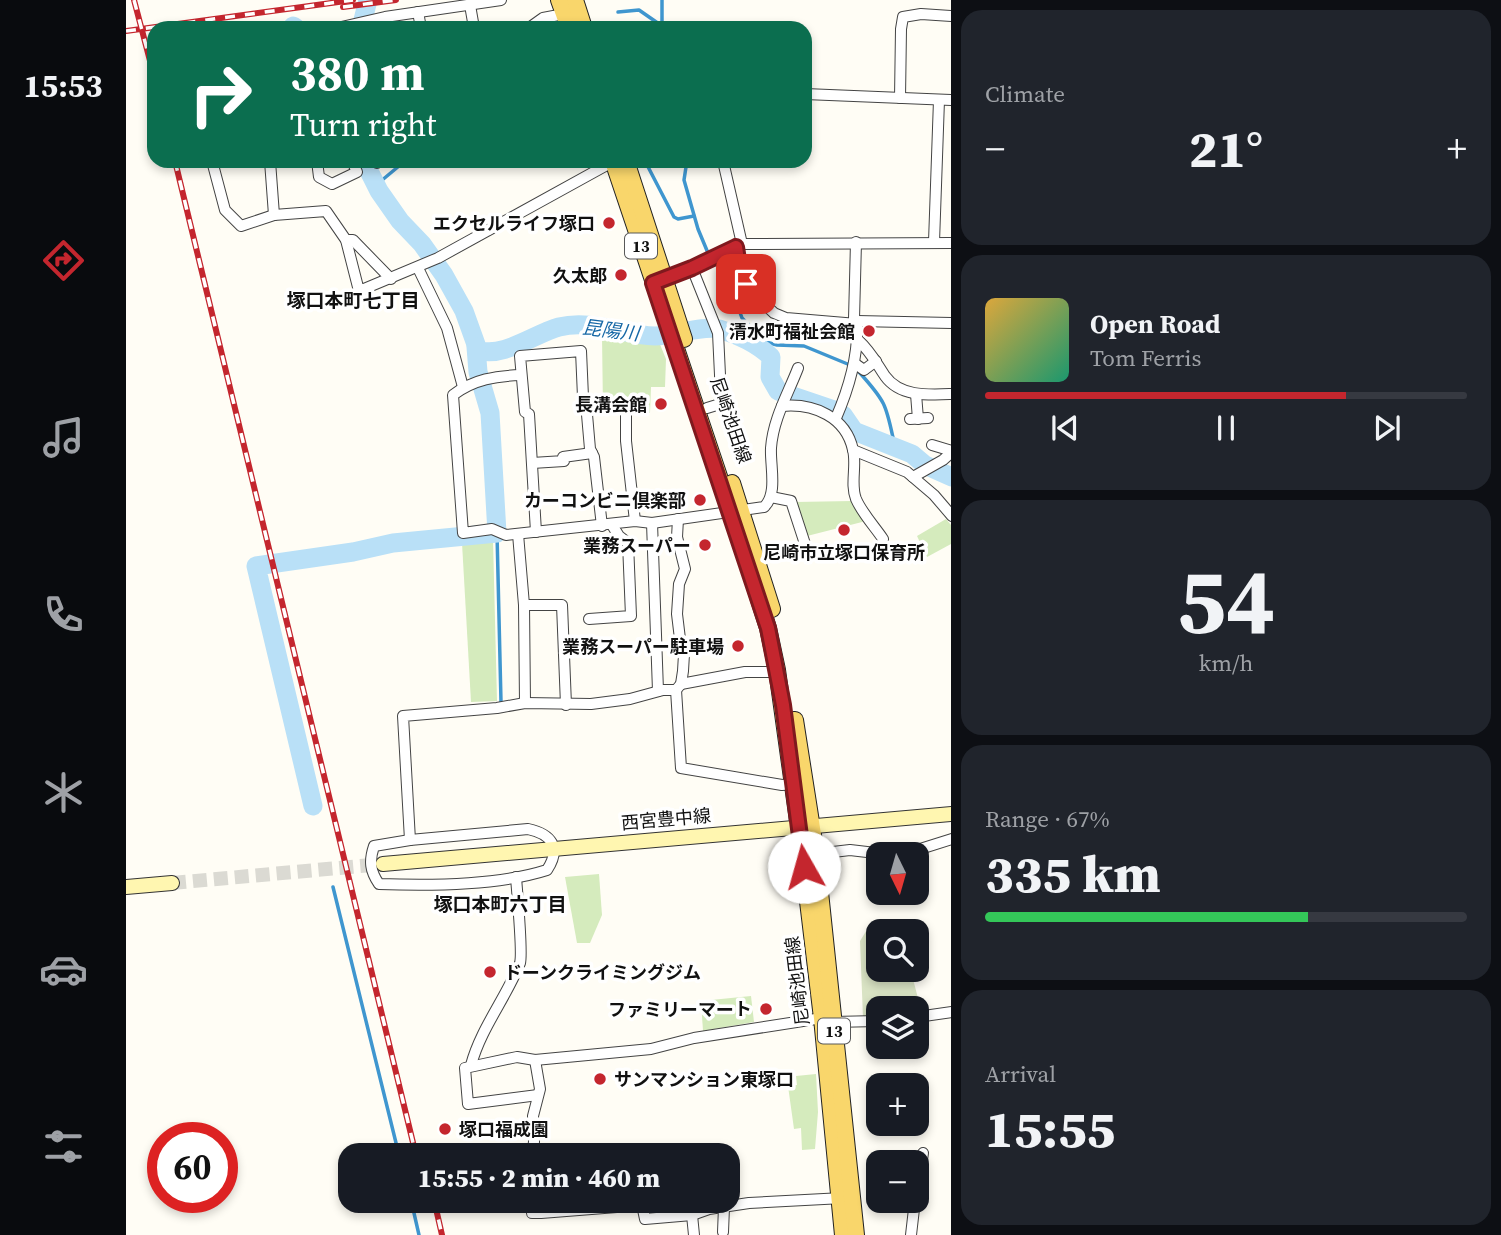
<!DOCTYPE html>
<html lang="en">
<head>
<meta charset="utf-8">
<style>
  :root { --surface:#171b24; --page:#20242c; --text:#f1f3f6; --muted:#9ea1a6; --line:#363941; --accent:#c4262e }
  body { margin:0; font-family:"Source Serif 4","Noto Sans JP",serif; background:var(--page); color:var(--text); height:100vh; display:flex; flex-direction:column; font-size:26px; white-space:nowrap }
  * { box-sizing:border-box; margin:0 }
  p { font-size:23px; color:var(--muted) }
  .icon { flex:none; width:38px; height:38px; fill:none; stroke:currentColor; stroke-width:2; stroke-linecap:round; stroke-linejoin:round }
  .map { position:relative; flex:1; overflow:hidden }
  .drawer { display:flex; flex-direction:column; gap:10px; padding:10px; background:#0d0f14; width:550px }
  .drawer>* { flex:none }
  .banner { position:absolute; left:21px; top:21px; width:665px; height:147px; border-radius:21px; box-shadow:0 4px 10px #0003; background:#0b6e4f; color:#fff; overflow:hidden }
  .needle { width:46px; rotate:175deg }
  .controls { position:absolute; left:740px; top:842px; display:grid; gap:14px }
  .controls a { display:grid; place-items:center; width:63px; height:63px; border-radius:14px; background:var(--surface); box-shadow:0 4px 10px #0003; font-size:35px }
  .speed { position:absolute; left:21px; top:1122px; display:flex; gap:14px; font-size:35px; font-weight:700; text-align:center }
  .speed>* { display:grid; place-content:center; width:91px; height:91px; border-radius:50%; background:var(--surface); box-shadow:0 4px 10px #0003; line-height:1 }
  .speed .limit { border:10px solid #d22; background:#fff; color:#111 }
  .pin { position:absolute; display:grid; place-items:center; width:60px; height:60px; color:#fff; margin:-30px; border-radius:14px; box-shadow:0 4px 10px #0006 }
  .me { position:absolute; width:77px; margin:-38px; rotate:353deg; stroke-linejoin:round; filter:drop-shadow(0 0 5px #0008) }
  .turn { display:flex; align-items:center; gap:24px; height:147px; padding:0 28px; font-size:32px }
  .turn .icon { width:91px; height:91px; stroke-width:2.5 }
  .turn b { display:block; font-size:49px; line-height:60px }
  .big { font-size:52px; font-weight:800; line-height:1.1 }
  .drawer .tile { flex:1; display:flex; flex-direction:column; justify-content:center; gap:10px; min-width:0; padding:0 24px; border-radius:21px; background:var(--page) }
  .drawer .dial { align-items:center; gap:0 }
  .dial b { font-size:91px; line-height:1 }
  .song { display:flex; align-items:center; gap:21px }
  .cover { width:84px; height:84px; border-radius:10px; background:linear-gradient(135deg,hsl(40 70% 55%),hsl(160 70% 35%)) }
  .played { height:7px; border-radius:4px; background:linear-gradient(90deg,var(--accent) 75%,var(--line) 75%) }
  .keys { display:flex; justify-content:space-around; direction:ltr }
  .heat { display:flex; justify-content:space-between; align-items:center; font-size:38px; direction:ltr }
  .charge { height:10px; border-radius:5px; background:linear-gradient(90deg,#34c759 67%,var(--line) 0) }
  .trip { position:absolute; left:212px; top:1143px; width:402px; height:70px; border-radius:21px; background:var(--surface); box-shadow:0 4px 10px #0003; font-weight:800; line-height:70px; text-align:center }
  main { display:flex; flex:1; min-height:0 }
  .tabs { display:flex; flex-direction:column; width:126px; justify-content:space-around; align-items:center; background:#090b0e; color:var(--muted) }
  .tabs .icon { width:49px; height:49px }
  .tabs .on { color:var(--accent) }
  .tabs b { font-size:32px; color:var(--text) }
  .map>svg:first-child { display:block }
</style>
</head>
<body>
<main>
<nav class="tabs">
<b>15:53</b>
<svg class="icon on" aria-label="directions" viewBox="0 0 24 24"><path d="M12 3l9 9-9 9-9-9zM9 14v-3h6M13 9l2 2-2 2"/></svg>
<svg class="icon" aria-label="music" viewBox="0 0 24 24"><path d="M9 18V5l10-2v13"/><circle cx="6" cy="18" r="3"/><circle cx="16" cy="16" r="3"/></svg>
<svg class="icon" aria-label="phone" viewBox="0 0 24 24"><path d="M5 4h4l2 5-3 2q2 4 5 5l2-3 5 2v4C11 20 4 13 5 4z"/></svg>
<svg class="icon" aria-label="climate" viewBox="0 0 24 24"><path d="M12 3v18M4 7l16 10M4 17L20 7"/></svg>
<svg class="icon" aria-label="car" viewBox="0 0 24 24"><path d="M5 17H2v-5l4-1 3-4h7l3 4 3 1v5h-3M9 17h6M6 11h13"/><circle cx="7" cy="17" r="2"/><circle cx="17" cy="17" r="2"/></svg>
<svg class="icon" aria-label="filters" viewBox="0 0 24 24"><path d="M4 7h16M4 17h16"/><circle cx="9" cy="7" r="2"/><circle cx="15" cy="17" r="2"/></svg>
</nav>
<div class="map">
<svg width="826" height="1235" viewBox="0 0 826 1235">
  <rect width="100%" height="100%" fill="#fffdf5"/>
  <!-- green -->
  <g fill="#d5ebbd">
    <path d="M476,336l57,6 7,17 -1,28h-14l-1,26 -47,-3z"/>
    <path d="M726,501l14,20 -59,15 -12,-34z"/>
    <path d="M820,519l5,6v19l-24,13 -10,-21z"/>
    <path d="M367,540l4,161 -26,1 -9,-159z"/>
    <path d="M473,874l3,41 -12,28h-13l-12,-66z"/>
    <path d="M625,996l3,26 -51,9 -2,-30z"/>
    <path d="M690,1074l2,38 -3,37 -13,1 -1,-22 -7,1 -6,-43 9,-1 -1,-9z"/>
  </g>
  <!-- cemetery -->
  <path fill="#d9e3c4" d="M744,925l8,1 3,5h-3v39h27l8,9 7,27 -2,1 1,7h-2v-6h-39v10h-15l-3,-77z"/>
  <g fill="none" stroke-linecap="round" stroke-linejoin="round">
    <!-- stream -->
    <g stroke="#3f96cf" stroke-width="3.5">
      <path d="M536,0v26"/>
      <path d="M492,12l21,-2 23,16"/>
      <path d="M519,161l29,56 4,2 16,-3"/>
      <path d="M564,161l-4,6 -2,13 14,49 10,24 20,27 14,38 24,24 11,3 27,1 46,19"/>
      <path d="M255,181l24,-20"/>
      <path d="M733,372c29,32 27,34 36,75"/>
      <path d="M371,533l4,169"/>
      <path d="M207,887l66,268"/>
      <path d="M285,1200l8,35"/>
    </g>
    <!-- river -->
    <g stroke="#b9e0f7" stroke-width="19">
      <path d="M167,26l3,2"/>
      <path d="M235,28l7,-28"/>
      <path d="M238,161l15,30 21,30 22,23 22,31 20,36 14,39c24,9 58,-17 81,-23 33,-8 64,8 96,9 19,0 47,-11 64,-7 18,5 39,15 52,28l-1,20 8,14 56,19 9,5 11,16 58,23 13,11 27,12"/>
      <path d="M187,806l-57,-240 97,-14 40,-9 104,-10 -7,-120 -12,-41 -2,-25"/>
    </g>
    <!-- secondary-tunnel -->
    <path stroke="#dbdad3" stroke-width="14" stroke-dasharray="14 7" stroke-linecap="butt" d="M46,883l211,-19"/>
    <!-- minor casing -->
    <g stroke="#444" stroke-width="12">
      <g id="minor">
        <path d="M344,5l4,23"/>
        <path d="M292,12l3,16"/>
        <path d="M211,28l48,-11 116,-17"/>
        <path d="M403,28l14,-10 21,-4"/>
        <path d="M679,94l147,6"/>
        <path d="M774,98l1,-69 2,-12 18,-3 31,2"/>
        <path d="M86,161l13,49 16,16 33,-11 52,-4 20,29 13,51 79,-33 176,-97"/>
        <path d="M144,161l4,54"/>
        <path d="M191,161l2,16 13,7 25,-12 -5,-11"/>
        <path d="M249,161l2,2 1,-2"/>
        <path d="M597,161l19,83"/>
        <path d="M220,240h7l38,39"/>
        <path d="M808,242l5,-142"/>
        <path d="M610,247l2,13 10,29 26,24 12,5 71,6"/>
        <path d="M292,268l29,60 16,59"/>
        <path d="M566,268l26,65 3,63 -1,8 -13,4"/>
        <path d="M533,281l33,-13 50,-24 210,-1"/>
        <path d="M731,321l95,2"/>
        <path d="M732,340c13,12 17,21 27,36 15,21 43,19 67,18"/>
        <path d="M728,363l10,7 12,-9"/>
        <path d="M395,375c-25,1 -47,4 -68,20l10,138 29,-4 14,6 129,-14 17,2 112,-16c14,-13 6,-41 7,-59 2,-29 17,-54 27,-80"/>
        <path d="M790,394l2,25"/>
        <path d="M656,406c32,-3 64,11 71,44 4,15 -3,34 3,49 6,14 19,28 27,40"/>
        <path d="M500,412v29l9,80"/>
        <path d="M710,418c13,-30 23,-64 21,-97l-3,-2 2,-77"/>
        <path d="M784,419l18,-1"/>
        <path d="M806,445l20,6"/>
        <path d="M727,450l54,22 27,23 18,21"/>
        <path d="M406,463l32,-2 -1,-4 29,-4"/>
        <path d="M787,477l30,-17 9,-8"/>
        <path d="M645,497l20,4 16,49"/>
        <path d="M526,523l6,168"/>
        <path d="M410,532l-7,-118 -4,-2 -5,-56 61,-5 2,46 3,6 4,46 4,8 8,69"/>
        <path d="M392,534l6,71 1,98"/>
        <path d="M398,605h38l4,100"/>
        <path d="M463,619l42,-3 -3,-73 -9,-7 -7,-11"/>
        <path d="M555,684l64,-12h32"/>
        <path d="M550,690l5,78 101,17 11,-1"/>
        <path d="M402,829c23,5 34,18 19,41 -50,16 -116,16 -168,14 -9,-13 -10,-23 -5,-38l36,-6z"/>
        <path d="M284,840l-7,-124 94,-8 28,-5 66,1 39,-5 33,-9h13l5,-6 2,-13 1,-17 -4,-15 -3,-25 2,-30 6,-15 -8,-32 1,-18"/>
        <path d="M690,854l34,-4 34,4 33,-4 35,-11"/>
        <path d="M791,1017l35,-5"/>
        <path d="M345,1065c10,-37 35,-67 49,-102 3,-10 -3,-71 -4,-86"/>
        <path d="M412,1095l-70,9 -3,-36 52,-11 18,3 116,-11 43,-11 128,-20 11,4 45,-1"/>
        <path d="M406,1155l2,-13 -1,-26 7,-27 -5,-29"/>
        <path d="M791,1192l6,-39"/>
        <path d="M405,1200l1,13h9l101,-8 3,14 47,-4 17,-6 40,-6 94,-5"/>
        <path d="M566,1215l2,20"/>
        <path d="M597,1232l1,-25"/>
        <path d="M785,1235l4,-35"/>
      </g>
    </g>
    <!-- secondary casing -->
    <g stroke="#333" stroke-width="16">
      <g id="secondary">
        <path d="M257,864l569,-50"/>
        <path d="M0,887l46,-4"/>
      </g>
    </g>
    <!-- primary casing -->
    <g stroke="#222" stroke-width="18">
      <g id="primary">
        <path d="M433,0l10,28"/>
        <path d="M449,0l9,28"/>
        <path d="M487,161l124,369 31,98 9,42 24,173 21,175 21,217"/>
        <path d="M500,161l58,178"/>
        <path d="M606,483l40,126"/>
        <path d="M669,720l21,134 40,381"/>
      </g>
    </g>
    <!-- minor -->
    <use href="#minor" stroke="#fff" stroke-width="10"/>
    <!-- secondary -->
    <use href="#secondary" stroke="#fff6b0" stroke-width="14"/>
    <!-- primary -->
    <use href="#primary" stroke="#f9d66b" stroke-width="16"/>
    <!-- rail casing -->
    <g stroke="#c4262e" stroke-width="6">
      <g id="rail">
        <path d="M8,0l20,76"/>
        <path d="M217,7l53,-7"/>
        <path d="M0,31l227,-31"/>
        <path d="M49,161l241,994"/>
        <path d="M308,1200l8,35"/>
      </g>
    </g>
    <!-- rail -->
    <use href="#rail" stroke="#fff" stroke-width="3.5" stroke-dasharray="10" stroke-linecap="butt"/>
  </g>
  <g fill="none" stroke-linecap="round" stroke-linejoin="round">
    <!-- route casing -->
    <g stroke="#7f191e" stroke-width="18">
      <path id="route" d="M620,284l-8,-24 -2,-13 -44,21 -39,15 115,345 15,77 21,162"/>
    </g>
    <!-- route -->
    <use href="#route" stroke="#c4262e" stroke-width="12"/>
  </g>
  <!-- markers -->
  <g fill="#c4262e" stroke="#fff" stroke-width="2.5">
    <circle cx="483" cy="223" r="7"/>
    <circle cx="495" cy="275" r="7"/>
    <circle cx="743" cy="331" r="7"/>
    <circle cx="535" cy="404" r="7"/>
    <circle cx="574" cy="500" r="7"/>
    <circle cx="718" cy="530" r="7"/>
    <circle cx="579" cy="545" r="7"/>
    <circle cx="612" cy="646" r="7"/>
    <circle cx="364" cy="972" r="7"/>
    <circle cx="640" cy="1009" r="7"/>
    <circle cx="474" cy="1079" r="7"/>
    <circle cx="319" cy="1129" r="7"/>
  </g>
  <g text-anchor="middle" dominant-baseline="central" stroke-width="7" stroke-linejoin="round" paint-order="stroke">
    <!-- shield labels -->
    <g fill="#fff" stroke="#585858" stroke-width="2">
      <rect x="499" y="233.5" width="32" height="25" rx="5"/>
      <rect x="692" y="1018.5" width="32" height="25" rx="5"/>
    </g>
    <g font-size="16" font-weight="bold" fill="#111">
      <text x="515" y="246">13</text>
      <text x="708" y="1031">13</text>
    </g>
    <!-- poi labels -->
    <g font-size="18" font-weight="bold" fill="#111" stroke="#fff" text-anchor="end">
      <text x="469" y="223">エクセルライフ塚口</text>
      <text x="481" y="275">久太郎</text>
      <text x="729" y="331">清水町福祉会館</text>
      <text x="521" y="404">長溝会館</text>
      <text x="560" y="500">カーコンビニ倶楽部</text>
      <text x="565" y="545">業務スーパー</text>
      <text x="718" y="552" text-anchor="middle">尼崎市立塚口保育所</text>
      <text x="598" y="646">業務スーパー駐車場</text>
      <text x="378" y="972" text-anchor="start">ドーンクライミングジム</text>
      <text x="626" y="1009">ファミリーマート</text>
      <text x="488" y="1079" text-anchor="start">サンマンション東塚口</text>
      <text x="333" y="1129" text-anchor="start">塚口福成園</text>
    </g>
    <!-- street labels -->
    <g font-size="18" fill="#111" stroke="#fff">
      <text transform="translate(605 420) rotate(71)">尼崎池田線</text>
      <text transform="translate(540 819) rotate(-5)">西宮豊中線</text>
      <text transform="translate(671 981) rotate(-97)">尼崎池田線</text>
    </g>
    <!-- neighbourhood labels -->
    <g font-size="19" font-weight="bold" fill="#111" stroke="#fff">
      <text x="227" y="300">塚口本町七丁目</text>
      <text x="374" y="904">塚口本町六丁目</text>
    </g>
    <!-- water labels -->
    <g font-size="19" font-style="italic" fill="#1768a6" stroke="#fff">
      <text transform="translate(485 330) rotate(7)">昆陽川</text>
    </g>
  </g>
</svg>
<div class="controls">
<a><svg class="needle" viewBox="-14 -14 28 28"><path d="M0-13l5 13h-10z" fill="#e53935"/><path d="M0 13l5-13h-10z" fill="#9ea1a6"/></svg></a>
<a><svg class="icon" aria-label="search" viewBox="0 0 24 24"><circle cx="10" cy="10" r="6"/><path d="M15 15l6 6"/></svg></a>
<a><svg class="icon" aria-label="layers" viewBox="0 0 24 24"><path d="M12 4l9 5-9 5-9-5zM3 14l9 5 9-5"/></svg></a>
<a>+</a>
<a>−</a>
</div>
<div class="speed"><div class="limit">60</div></div>
<div class="pin" style="left:620px;top:284px;background:#d93025"><svg class="icon" aria-label="arrive" viewBox="0 0 24 24"><path d="M6 21V4h12l-3 4 3 4H6"/></svg></div>
<svg class="me" style="left:678px;top:867px" viewBox="-20 -20 40 40"><circle r="19" fill="#fff"/><path d="M0-13L10 11 0 6-10 11z" fill="#c4262e"/></svg>
<div class="trip">15:55 · 2 min · 460 m</div>
<div class="banner">
<div class="turn"><svg class="icon" aria-label="right" viewBox="0 0 24 24"><path d="M7 20v-9h11M14 6l5 5-5 5"/></svg><div><b>380 m</b>Turn right</div></div>
</div>
</div>
<section class="drawer">
<div class="tile"><p>Climate</p>
<div class="heat"><a>−</a><b class="big">21°</b><a>+</a></div>
</div>
<div class="tile">
<div class="song"><i class="cover"></i><div><b>Open Road</b><p>Tom Ferris</p></div></div>
<div class="played"></div>
<div class="keys"><svg class="icon" aria-label="previous" viewBox="0 0 24 24"><path d="M18 5L8 12l10 7zM5 5v14"/></svg><svg class="icon" aria-label="pause" viewBox="0 0 24 24"><path d="M8 5v14M16 5v14"/></svg><svg class="icon" aria-label="next" viewBox="0 0 24 24"><path d="M6 5l10 7-10 7zM19 5v14"/></svg></div>
</div>
<div class="tile dial"><b>54</b><p>km/h</p></div>
<div class="tile"><p>Range · 67%</p><b class="big">335 km</b><div class="charge"></div></div>
<div class="tile"><p>Arrival</p><b class="big">15:55</b></div>
</section>
</main>
</body>
</html>
